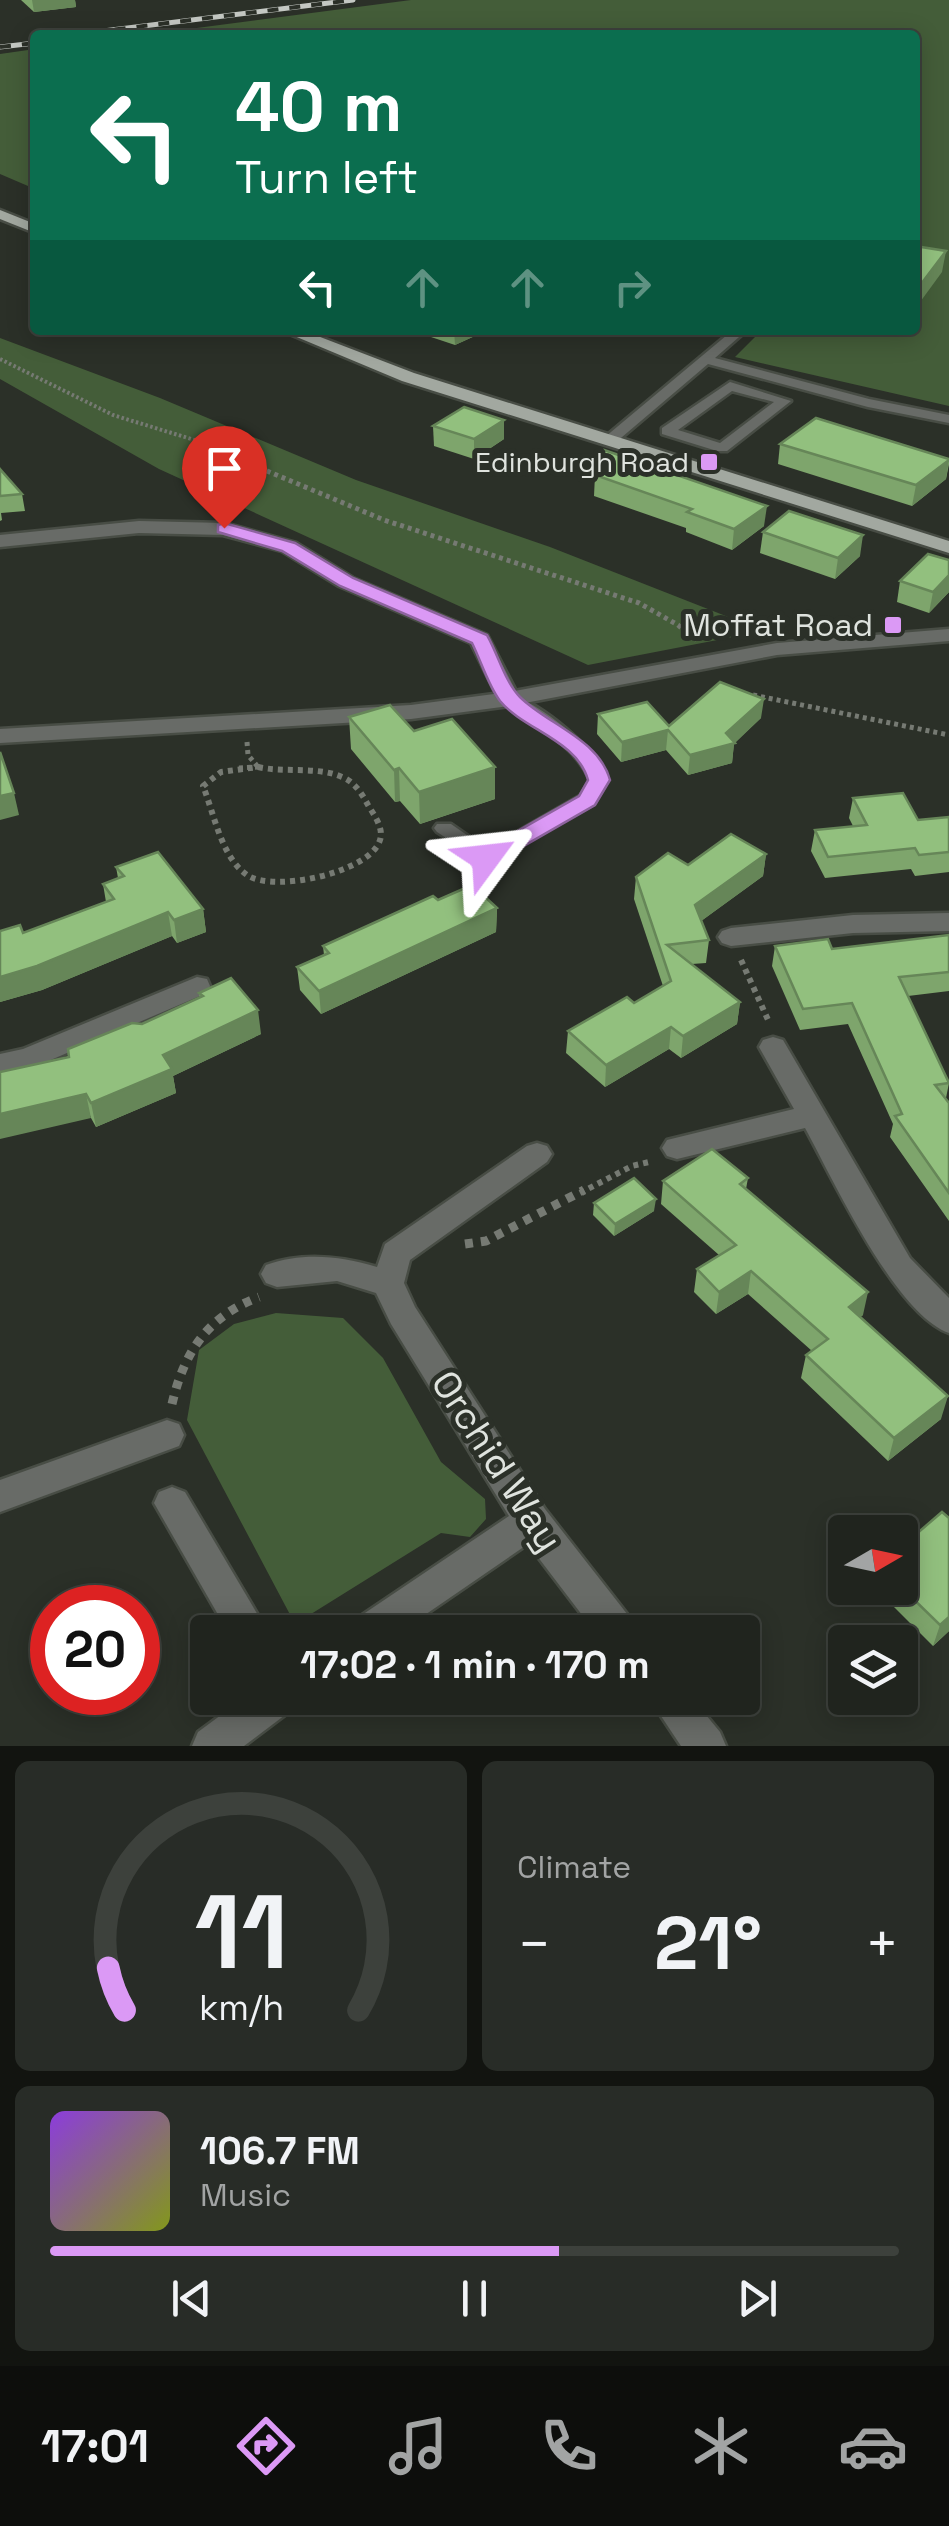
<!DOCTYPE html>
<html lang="en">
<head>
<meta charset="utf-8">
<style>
  :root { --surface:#20241e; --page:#282c27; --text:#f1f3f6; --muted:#a2a4a4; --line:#3d413c; --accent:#db99f5 }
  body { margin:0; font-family:"Space Grotesk",sans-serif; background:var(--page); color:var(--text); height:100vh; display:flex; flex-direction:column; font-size:38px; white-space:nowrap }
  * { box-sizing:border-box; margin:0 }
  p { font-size:32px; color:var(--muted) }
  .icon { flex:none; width:55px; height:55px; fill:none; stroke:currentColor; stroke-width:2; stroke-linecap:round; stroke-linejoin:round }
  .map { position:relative; height:1746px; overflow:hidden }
  .drawer { display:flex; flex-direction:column; gap:15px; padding:15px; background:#121410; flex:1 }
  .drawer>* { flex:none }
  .top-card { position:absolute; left:30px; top:30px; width:890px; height:305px; border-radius:10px; box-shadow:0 5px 25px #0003,0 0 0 2px var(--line); background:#0b6e4f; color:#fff; overflow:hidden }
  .needle { width:65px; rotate:81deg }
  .buttons { position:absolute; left:828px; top:1515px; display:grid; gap:20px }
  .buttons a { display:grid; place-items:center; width:90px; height:90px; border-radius:10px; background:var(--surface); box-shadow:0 5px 25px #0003,0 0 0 2px var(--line); font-size:50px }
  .speed { position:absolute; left:30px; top:1585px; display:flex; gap:20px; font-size:50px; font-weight:700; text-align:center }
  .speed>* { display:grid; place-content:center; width:130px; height:130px; border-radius:50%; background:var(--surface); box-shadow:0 5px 25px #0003,0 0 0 2px var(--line); line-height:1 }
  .speed .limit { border:15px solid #d22; background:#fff; color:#111 }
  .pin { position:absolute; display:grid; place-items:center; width:85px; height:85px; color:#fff; margin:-102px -42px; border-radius:50% 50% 50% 0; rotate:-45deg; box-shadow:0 0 10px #0007 }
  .pin .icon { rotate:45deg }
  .me { position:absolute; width:110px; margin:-55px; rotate:60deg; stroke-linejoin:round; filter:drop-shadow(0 0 8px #0008) }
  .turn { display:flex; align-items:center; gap:35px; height:210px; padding:0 40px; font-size:45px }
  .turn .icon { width:130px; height:130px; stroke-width:2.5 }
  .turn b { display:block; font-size:70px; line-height:85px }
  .lanes { display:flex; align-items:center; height:95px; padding:0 40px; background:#0003; justify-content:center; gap:50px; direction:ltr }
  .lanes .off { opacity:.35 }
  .big { font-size:75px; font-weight:600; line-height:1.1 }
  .drawer .widget { flex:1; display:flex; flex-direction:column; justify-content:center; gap:15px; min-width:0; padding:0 35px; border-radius:15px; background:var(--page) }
  .drawer .dial { align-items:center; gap:0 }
  .dial svg { height:260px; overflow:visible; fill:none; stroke:var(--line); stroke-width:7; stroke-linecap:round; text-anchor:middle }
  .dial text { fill:var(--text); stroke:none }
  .song { display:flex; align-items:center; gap:30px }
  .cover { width:120px; height:120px; border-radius:15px; background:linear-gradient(135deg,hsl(270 70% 55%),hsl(70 70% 35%)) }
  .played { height:10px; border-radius:5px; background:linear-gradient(90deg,var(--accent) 60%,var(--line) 60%) }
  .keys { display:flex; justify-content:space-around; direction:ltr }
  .heat { display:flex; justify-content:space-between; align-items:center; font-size:55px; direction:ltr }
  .drawer .tiles { flex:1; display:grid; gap:15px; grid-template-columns:1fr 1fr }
  .widget:last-child { grid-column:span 2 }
  .trip { position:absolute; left:190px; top:1615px; width:570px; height:100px; border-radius:10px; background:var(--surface); box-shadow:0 5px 25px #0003,0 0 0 2px var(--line); font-weight:600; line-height:100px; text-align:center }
  .menu { display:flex; height:160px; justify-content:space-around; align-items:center; background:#0d0e0c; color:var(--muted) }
  .menu .icon { width:70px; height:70px }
  .menu .active { color:var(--accent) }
  .menu b { font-size:45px; color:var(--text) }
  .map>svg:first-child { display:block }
</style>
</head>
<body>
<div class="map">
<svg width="949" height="1746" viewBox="0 0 949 1746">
  <rect width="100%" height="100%" fill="#2b3028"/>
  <!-- green -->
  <g fill="#445d39">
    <path d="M411,0h538v406l-214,-49 27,-27h153v-295h-772z"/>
    <path d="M35,49v140l-35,-15v-120z"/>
    <path d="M0,338l160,60 196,82 194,67 214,84 -176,34 -429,-196 -159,-90z"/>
    <path d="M276,1313l67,5 40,40 58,104 44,37 1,20 -16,18 -29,-4 -146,91 -108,-204 12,-70 35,-26z"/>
  </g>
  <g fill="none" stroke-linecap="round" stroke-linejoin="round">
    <!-- service casing -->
    <g stroke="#484d45" stroke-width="5">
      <g id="service">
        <path d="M733,330h14l-32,28 154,41 80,16v8l-81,-16 -160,-43 -93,79h-10v-6z"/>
        <path d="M730,382l61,19 -64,50h-10l-55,-17v-6zM732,391l42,11 -54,41 -42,-13z"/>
        <path d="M509,694c34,11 85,53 99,86l-14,24 -108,60 -49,-32 -3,-4 3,-4h14l36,25 93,-53 10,-16c-15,-36 -57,-56 -87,-77l-3,-4z"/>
      </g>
    </g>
    <!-- minor casing -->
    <g stroke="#484d45" stroke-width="5">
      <g id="minor">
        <path d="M139,521l85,2 72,20 57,35 134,57 33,64 -3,5h-16l-30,-61 -132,-57 -57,-35 -59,-16 -84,-2 -139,14v-12z"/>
        <path d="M949,913v18l-96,2 -122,13 -9,-3 -4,-6 4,-6 9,-3 122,-13z"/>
        <path d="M197,977l10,2 3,7 -3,7 -168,72 -39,9v-20l23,-5z"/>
        <path d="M773,1037l10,3 127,218 39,40v35c-54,-19 -116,-154 -144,-205l-128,31 -10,-3 -5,-8 5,-8 127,-31 -35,-62 4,-7z"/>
        <path d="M537,1143l10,3 5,8 -5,8 -137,98 -6,23 11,24 130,202 86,110 6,13h-42l-67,-88 -128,88h-50l6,-13 153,-103 -118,-192 -15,-31 -39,-12 -60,6 -11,-4 -5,-9 5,-9c37,-13 74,-9 111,2l8,-23 142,-98z"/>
        <path d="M167,1420l12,4 5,11 -5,11 -179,66v-32z"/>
        <path d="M172,1487l13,5 83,140h-40l-74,-129 5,-11z"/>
        <path d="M244,1698h50l-5,14 -45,34h-52l6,-14z"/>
        <path d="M649,1698h43l28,34 6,14h-45z"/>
      </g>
    </g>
    <!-- tertiary casing -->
    <g stroke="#484d45" stroke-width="5">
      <path id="tertiary" d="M949,629v12l-172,14 -268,51 -98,13 -411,24v-14l411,-24 98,-13 268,-49z"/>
    </g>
    <!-- primary casing -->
    <g stroke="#484d45" stroke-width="5">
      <g id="primary">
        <path d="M0,210l35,14v9l-35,-14z"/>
        <path d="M280,330h22l112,43 535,168v12l-547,-172z"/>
      </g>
    </g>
    <!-- path-far3 -->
    <path stroke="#767a73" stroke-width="4" stroke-dasharray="2.5 2.5" stroke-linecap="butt" d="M0,359l113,56 88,27"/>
    <!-- path-far2 -->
    <g stroke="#767a73" stroke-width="5" stroke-dasharray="4 4" stroke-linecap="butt">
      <path d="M193,440l191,80 255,83 39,22 18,16"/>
      <path d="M753,695l196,40"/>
      <path d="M247,742l1,13 10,12"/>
      <path d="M258,767l5,1"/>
      <path d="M239,768l19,-1"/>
    </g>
    <!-- path-far1 -->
    <g stroke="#767a73" stroke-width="6" stroke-dasharray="5 5" stroke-linecap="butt">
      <path d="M258,767c27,6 59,-1 84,10 13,5 20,17 26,28 6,10 16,23 12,35 -10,33 -107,53 -133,35 -26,-18 -33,-62 -44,-89l18,-14z"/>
      <path d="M741,960l28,62"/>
      <path d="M580,1193l52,-27 17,-4"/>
    </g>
    <!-- path -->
    <g stroke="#767a73" stroke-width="9" stroke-dasharray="8 8" stroke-linecap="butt">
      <path d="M465,1244l21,-3 98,-51"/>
      <path d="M172,1404c12,-52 36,-88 87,-107"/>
    </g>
    <!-- service -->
    <use href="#service" fill="#686b67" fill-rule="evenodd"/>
    <!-- minor -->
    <use href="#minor" fill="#686b67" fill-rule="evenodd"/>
    <!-- tertiary -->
    <use href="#tertiary" fill="#686b67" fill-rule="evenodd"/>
    <!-- primary -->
    <use href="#primary" fill="#a2a8a0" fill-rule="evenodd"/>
    <!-- rail casing -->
    <g stroke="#c4c8c3" stroke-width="5">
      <g id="rail">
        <path d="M71,35l282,-35"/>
        <path d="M0,47l35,-4"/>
      </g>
    </g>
    <!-- rail -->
    <use href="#rail" stroke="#2b3028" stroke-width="4" stroke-dasharray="11" stroke-linecap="butt"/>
  </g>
  <!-- wall -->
  <g fill="#7ea56c">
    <path d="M21,0h54l1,7 -42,5z"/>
    <path d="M412,330h76l-33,15 -42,-14z"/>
    <path d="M504,420v19l-30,20 -40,-13 -1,-20z"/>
    <path d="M780,444l169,15v5l-3,15 -34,27 -134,-42z"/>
    <path d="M0,469l22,25 3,17 -24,2 1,7 -2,1z"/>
    <path d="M595,475l169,51 -32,24 -46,-18v-4l-92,-32z"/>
    <path d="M763,532l97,24 -25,23 -75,-26z"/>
    <path d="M949,560v32l-20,21 -32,-11 3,-21z"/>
    <path d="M598,714l71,12 92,-8 -27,25 -2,20 -44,12 -22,-25 -45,12 -24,-28z"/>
    <path d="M349,717l65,14 81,36v32l-75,25 -20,-23 -5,1 -44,-53z"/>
    <path d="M853,798l65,22 31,-3v55l-34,4 -4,-7 -86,9 -14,-27 4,-21 38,-4 -4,-8z"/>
    <path d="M766,854l-3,22 -62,45 8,19 -3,23 -14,1 48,38 -3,22 -56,34 -12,-9 -64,38 -39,-34 2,-22 66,-28 29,-17 -29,-87 2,-22 52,-12z"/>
    <path d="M116,867l87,42 3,23 -29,11 -5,-7 -130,54 -42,12v-71l23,2 83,-31 -3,-18 15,-6z"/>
    <path d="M438,900l59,8 -1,24 -175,82 -21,-24 -3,-23 27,-12 -1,-9z"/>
    <path d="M949,935v56l-41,5 41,87 -3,15 3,5v118l-59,-84 3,-13 -45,-100 -48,6 -28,-64 3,-20 57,3z"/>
    <path d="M199,993l62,41 -88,42 3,17 -80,34 -5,-9 -22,-61 131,-59z"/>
    <path d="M748,1178l-2,11 117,126 -3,2 81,102 -53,42 -87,-83 5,-23 6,-4 -64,-57 -32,20 -22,-22 3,-23 22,-14 -58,-51 2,-23z"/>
    <path d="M594,1203l60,8 -40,25 -21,-21z"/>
    <path d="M900,1548l49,83 -16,15 -58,-58h25z"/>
  </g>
  <!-- shaded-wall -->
  <g fill="#668658">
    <path d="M32,0h43l1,7 -42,5z"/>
    <path d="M946,251l-4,21 -27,37v-17z"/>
    <path d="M454,330h34l-33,15z"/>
    <path d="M504,420v19l-30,20v-20z"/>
    <path d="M949,460l-3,19 -34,27 4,-21z"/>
    <path d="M767,506l-3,20 -32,24 2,-21z"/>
    <path d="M863,535l-3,21 -25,23 3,-21z"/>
    <path d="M949,575v17l-20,21 4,-21z"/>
    <path d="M764,699l-3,19 -27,26 -2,19 -44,12 2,-20 36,-22z"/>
    <path d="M668,730l-2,20 -45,12 1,-20z"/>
    <path d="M495,767v32l-75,25 -1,-32z"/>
    <path d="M399,768l1,33 -5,1 -1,-32z"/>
    <path d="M14,793l5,22 -19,5v-24z"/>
    <path d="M766,854l-3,22 -70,51 2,-22z"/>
    <path d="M497,908l-1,24 -175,82 -2,-23z"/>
    <path d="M203,909l3,23 -29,11 -3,-23z"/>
    <path d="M168,912l4,24 -130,54 -42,12v-25z"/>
    <path d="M740,1002l-3,22 -56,34 2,-22z"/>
    <path d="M258,1010l3,24 -88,42 3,17 -80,34 -5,-24 72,-48z"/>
    <path d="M671,1027l-2,22 -64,38 1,-22z"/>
    <path d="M86,1094l5,24 -91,21v-25z"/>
    <path d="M656,1199l-2,12 -40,25 1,-12z"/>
    <path d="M751,1271l-3,23 -32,20 3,-22z"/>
    <path d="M868,1292l-5,23 -19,14 5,-22z"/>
    <path d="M948,1396l-7,23 -53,42 6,-23z"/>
    <path d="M949,1617v14l-16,15 7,-21z"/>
  </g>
  <!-- building -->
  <g fill="#92c07e" stroke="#668658" stroke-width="2.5">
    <path d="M915,246l31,5 -31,41z"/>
    <path d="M464,407l40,13 -30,19 -41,-13z"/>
    <path d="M816,418l133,41v1l-33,25 -136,-41z"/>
    <path d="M604,450l163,56 -33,23 -47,-17 5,-3 -97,-34z"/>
    <path d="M0,469l22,25 -22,2z"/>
    <path d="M789,511l74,24 -25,23 -75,-26z"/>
    <path d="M928,554l21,6v15l-16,17 -33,-11z"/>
    <path d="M720,682l44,17 -38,34 9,10 -45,12 -22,-25 -46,12 -24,-28 49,-12 22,24z"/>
    <path d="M390,705l24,26 38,-12 43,48 -76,25 -20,-24 -5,2 -45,-53z"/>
    <path d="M0,752l14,41 -14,3z"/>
    <path d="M903,793l15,27 31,-3v35l-30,3 -4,-7 -87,9 -13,-27 52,-5 -14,-27z"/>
    <path d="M731,834l35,20 -71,51 14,35 -42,5 73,57 -57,34 -12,-9 -65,38 -38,-34 59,-34 7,6 37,-22 -35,-104 32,-24 20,12z"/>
    <path d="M158,852l45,57 -29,11 -6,-8 -131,54 -37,11v-46l20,-6 3,8 91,-34 -11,-15 21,-8 -8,-9z"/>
    <path d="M472,885l25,23 -178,83 -22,-24 32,-14 -6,-7 110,-50 5,4z"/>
    <path d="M949,935v37l-50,5 50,106 -14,2 14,18v90l-54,-77 7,-2 -50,-111 -49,6 -28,-63 53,-7 4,10z"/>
    <path d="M231,978l27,32 -95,45 9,14 -81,34 -5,-9 -86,20v-42l69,-15 -1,-8 64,-26 10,1 61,-28 -4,-3z"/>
    <path d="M712,1149l36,29 -8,6 128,108 -19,15 99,89 -54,42 -88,-83 22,-16 -77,-68 -32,21 -22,-23 39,-24 -73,-64z"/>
    <path d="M634,1178l22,21 -41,25 -21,-21z"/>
    <path d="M942,1512l7,6v99l-9,8 -40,-39v-38z"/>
  </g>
  <!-- route -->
  <path fill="#db99f5" stroke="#8e639f" stroke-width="2.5" d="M224,523l71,20 58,35 134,57c11,19 18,47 33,62 27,27 79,42 90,83l-15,25 -101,58h-15l-4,-5 4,-5 100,-57 9,-16c-11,-40 -64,-50 -88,-79 -12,-16 -19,-40 -28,-58l-132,-57 -58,-35 -64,-19v-7z"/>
  <!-- markers -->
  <g fill="#db99f5" stroke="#2b3028" stroke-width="4">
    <rect x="699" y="452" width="20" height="20" rx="5"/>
    <rect x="883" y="615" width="20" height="20" rx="5"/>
  </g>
  <g text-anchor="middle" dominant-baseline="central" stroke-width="10" stroke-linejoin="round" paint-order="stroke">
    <!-- far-poi labels -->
    <g font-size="28" fill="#dfe3de" stroke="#2b3028" text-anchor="end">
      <text x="689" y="462">Edinburgh Road</text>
    </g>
    <!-- poi labels -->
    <g font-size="32" fill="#dfe3de" stroke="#2b3028" text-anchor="end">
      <text x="873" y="625">Moffat Road</text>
    </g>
    <!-- near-street labels -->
    <g font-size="38" fill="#dfe3de" stroke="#2b3028">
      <text transform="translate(497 1461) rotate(57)">Orchid Way</text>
    </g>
  </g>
</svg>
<div class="buttons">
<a><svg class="needle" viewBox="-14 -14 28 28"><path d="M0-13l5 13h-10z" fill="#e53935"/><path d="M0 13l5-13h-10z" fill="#a2a4a4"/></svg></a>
<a><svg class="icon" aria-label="layers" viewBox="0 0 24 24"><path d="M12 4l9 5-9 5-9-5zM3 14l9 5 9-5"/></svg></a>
</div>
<div class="speed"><div class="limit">20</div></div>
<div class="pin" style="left:224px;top:528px;background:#d93025"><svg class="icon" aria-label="arrive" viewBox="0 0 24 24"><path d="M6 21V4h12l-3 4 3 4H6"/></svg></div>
<svg class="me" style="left:486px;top:858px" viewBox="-20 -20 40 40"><path d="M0-17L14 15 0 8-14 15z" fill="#db99f5" stroke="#fff" stroke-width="4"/></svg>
<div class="trip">17:02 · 1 min · 170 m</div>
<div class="top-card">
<div class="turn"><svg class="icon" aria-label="left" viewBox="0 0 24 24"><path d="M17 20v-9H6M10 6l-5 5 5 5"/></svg><div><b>40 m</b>Turn left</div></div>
<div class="lanes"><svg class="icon" aria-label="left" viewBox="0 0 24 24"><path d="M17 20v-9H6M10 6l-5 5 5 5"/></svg><svg class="icon off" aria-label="ahead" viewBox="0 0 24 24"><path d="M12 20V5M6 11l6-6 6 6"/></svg><svg class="icon off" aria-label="ahead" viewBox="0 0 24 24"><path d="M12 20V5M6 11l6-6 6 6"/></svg><svg class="icon off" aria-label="right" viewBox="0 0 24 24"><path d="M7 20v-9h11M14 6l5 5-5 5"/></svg></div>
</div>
</div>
<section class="drawer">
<div class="tiles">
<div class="widget dial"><svg viewBox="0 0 100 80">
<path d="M14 69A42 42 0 1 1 86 69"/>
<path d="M14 69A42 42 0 0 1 9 56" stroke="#db99f5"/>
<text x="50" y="56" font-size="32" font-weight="700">11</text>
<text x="50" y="72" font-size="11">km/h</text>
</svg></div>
<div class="widget"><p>Climate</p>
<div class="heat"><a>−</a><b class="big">21°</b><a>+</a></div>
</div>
<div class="widget">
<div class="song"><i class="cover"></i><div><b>106.7 FM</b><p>Music</p></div></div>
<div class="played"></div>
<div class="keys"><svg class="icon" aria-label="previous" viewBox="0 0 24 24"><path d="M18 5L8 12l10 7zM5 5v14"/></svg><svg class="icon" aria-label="pause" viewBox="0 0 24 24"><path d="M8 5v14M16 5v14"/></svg><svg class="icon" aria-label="next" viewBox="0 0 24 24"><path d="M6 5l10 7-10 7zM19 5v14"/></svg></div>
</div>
</div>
</section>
<nav class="menu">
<b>17:01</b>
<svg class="icon active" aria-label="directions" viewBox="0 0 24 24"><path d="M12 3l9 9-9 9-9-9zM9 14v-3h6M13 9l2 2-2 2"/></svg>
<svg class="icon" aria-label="music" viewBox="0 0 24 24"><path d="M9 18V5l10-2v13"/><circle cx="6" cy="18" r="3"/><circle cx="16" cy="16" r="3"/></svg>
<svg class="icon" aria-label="phone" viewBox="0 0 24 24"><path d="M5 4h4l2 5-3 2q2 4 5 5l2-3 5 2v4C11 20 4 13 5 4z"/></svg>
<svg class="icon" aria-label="climate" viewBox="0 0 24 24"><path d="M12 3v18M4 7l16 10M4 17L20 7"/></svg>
<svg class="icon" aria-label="car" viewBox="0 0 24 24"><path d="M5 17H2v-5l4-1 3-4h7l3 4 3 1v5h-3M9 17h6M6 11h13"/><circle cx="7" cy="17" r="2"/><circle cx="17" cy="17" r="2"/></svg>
</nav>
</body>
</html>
